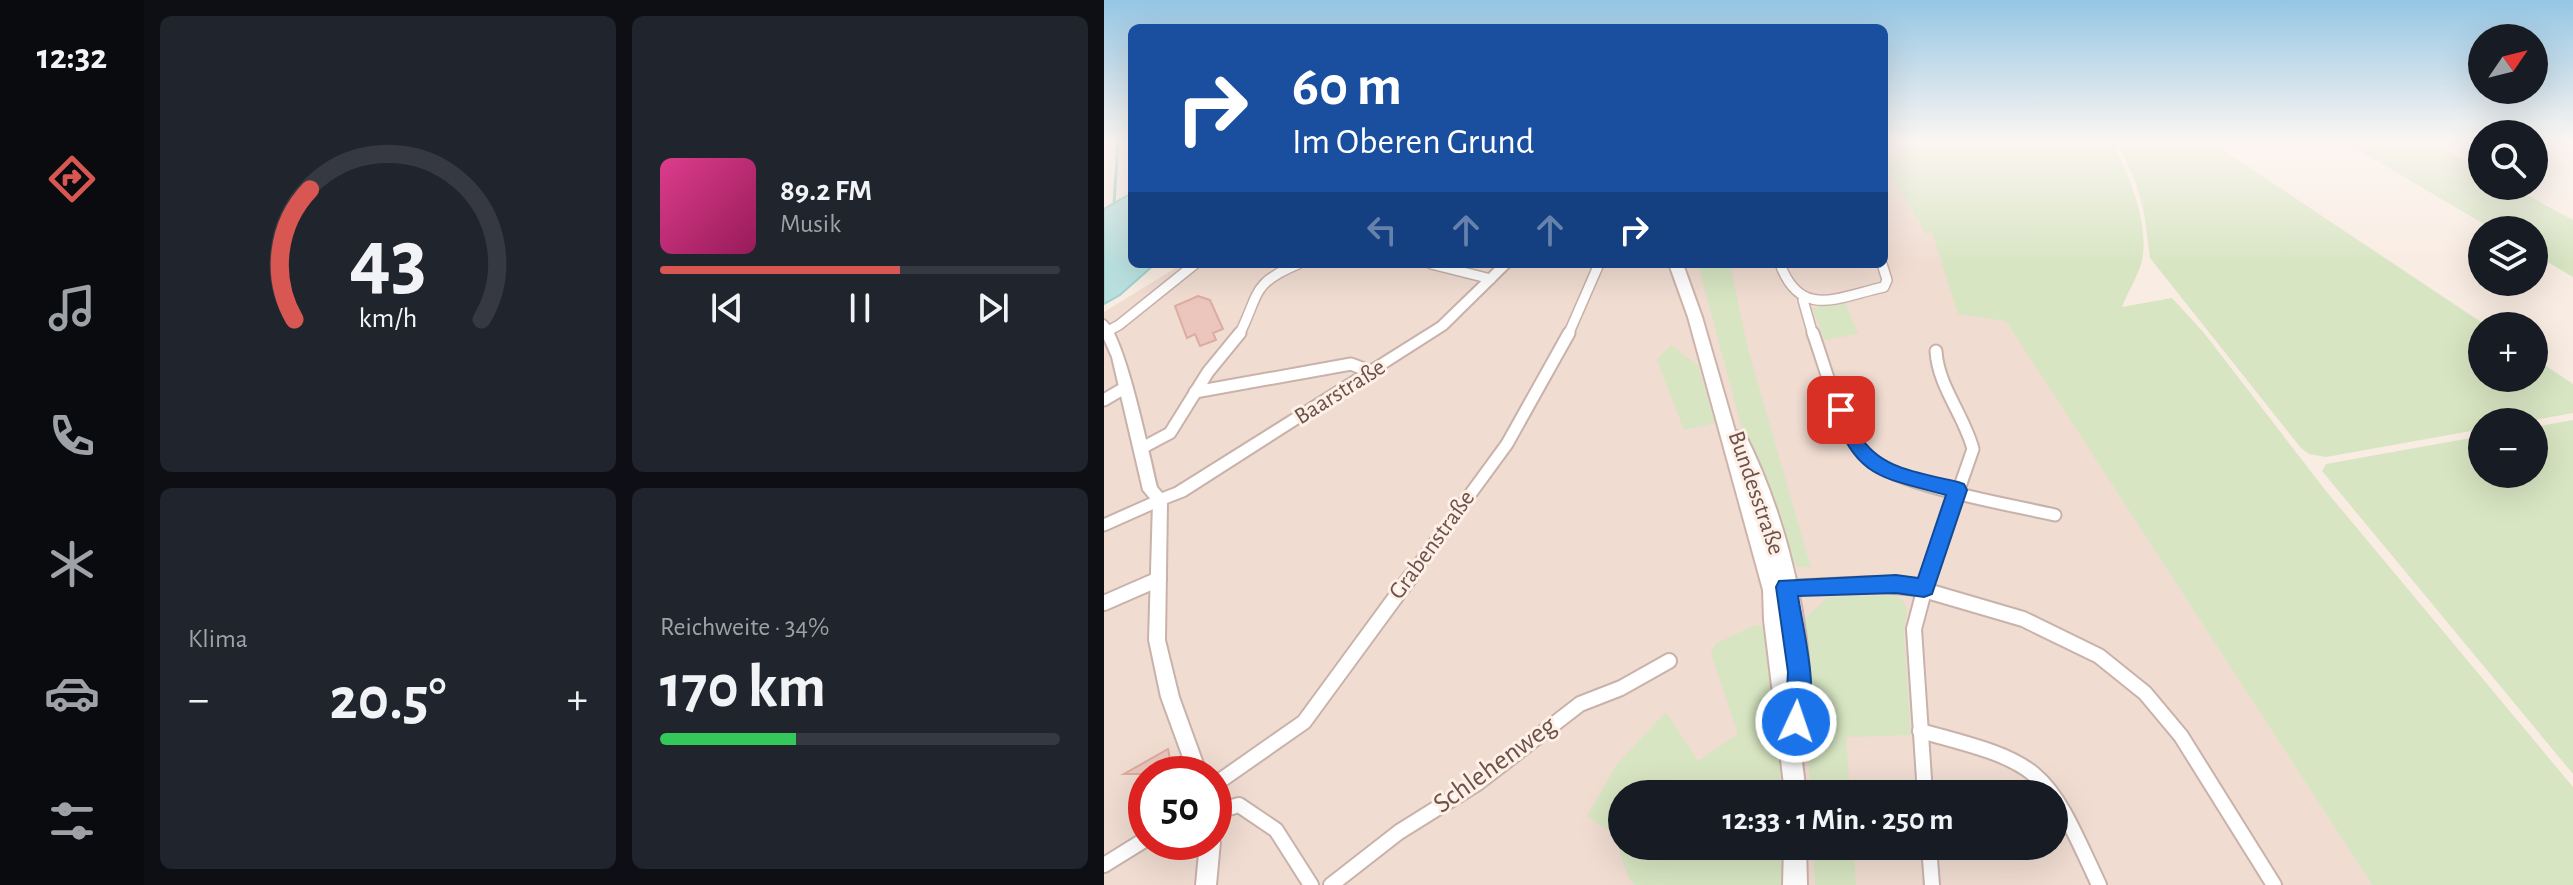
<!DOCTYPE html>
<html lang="de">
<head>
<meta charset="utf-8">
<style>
  :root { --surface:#171b24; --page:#20242c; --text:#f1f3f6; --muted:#9ea1a6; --line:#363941; --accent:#d85753 }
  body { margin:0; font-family:"Alegreya Sans",sans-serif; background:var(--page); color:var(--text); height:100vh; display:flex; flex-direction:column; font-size:30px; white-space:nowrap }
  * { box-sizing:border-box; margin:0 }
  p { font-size:26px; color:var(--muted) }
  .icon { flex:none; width:44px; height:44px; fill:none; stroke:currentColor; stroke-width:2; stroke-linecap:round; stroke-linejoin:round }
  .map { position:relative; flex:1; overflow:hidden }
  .details { display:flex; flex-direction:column; gap:16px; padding:16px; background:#0d0f14; width:960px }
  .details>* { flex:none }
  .guide { position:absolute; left:24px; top:24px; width:760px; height:244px; border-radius:12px; box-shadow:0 8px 32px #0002; background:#1a4fa0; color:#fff; overflow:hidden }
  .needle { width:52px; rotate:55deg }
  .fabs { position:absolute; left:1364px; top:24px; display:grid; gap:16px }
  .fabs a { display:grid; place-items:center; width:80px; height:80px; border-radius:50%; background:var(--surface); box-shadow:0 8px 32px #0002; font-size:40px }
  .speed { position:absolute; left:24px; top:756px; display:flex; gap:16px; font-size:40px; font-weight:700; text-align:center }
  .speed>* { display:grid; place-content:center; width:104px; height:104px; border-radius:50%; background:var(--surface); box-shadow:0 8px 32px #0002; line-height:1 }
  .speed .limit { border:12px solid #d22; background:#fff; color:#111 }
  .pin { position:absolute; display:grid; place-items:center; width:68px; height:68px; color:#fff; margin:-34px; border-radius:16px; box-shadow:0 4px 12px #0006 }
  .me { position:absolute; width:88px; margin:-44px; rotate:3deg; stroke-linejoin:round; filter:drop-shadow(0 0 6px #0008) }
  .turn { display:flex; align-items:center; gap:28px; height:168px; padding:0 32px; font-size:36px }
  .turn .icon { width:104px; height:104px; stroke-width:2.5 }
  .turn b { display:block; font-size:56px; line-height:68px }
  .lanes { display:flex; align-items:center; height:76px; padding:0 32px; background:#0003; justify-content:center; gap:40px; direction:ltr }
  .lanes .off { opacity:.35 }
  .big { font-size:60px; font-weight:600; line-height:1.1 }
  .details .widget { flex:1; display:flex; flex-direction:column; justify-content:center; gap:12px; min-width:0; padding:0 28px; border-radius:12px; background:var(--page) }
  .details .dial { align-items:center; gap:0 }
  .dial svg { height:208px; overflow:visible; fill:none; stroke:var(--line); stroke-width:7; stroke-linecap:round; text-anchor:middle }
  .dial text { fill:var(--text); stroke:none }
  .song { display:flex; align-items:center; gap:24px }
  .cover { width:96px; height:96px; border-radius:12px; background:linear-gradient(135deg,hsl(330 70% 55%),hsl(330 70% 35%)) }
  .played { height:8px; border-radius:4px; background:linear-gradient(90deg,var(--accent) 60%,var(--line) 60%) }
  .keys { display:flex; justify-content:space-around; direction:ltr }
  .heat { display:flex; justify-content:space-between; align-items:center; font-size:44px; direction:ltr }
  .charge { height:12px; border-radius:6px; background:linear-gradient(90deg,#34c759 34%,var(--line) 0) }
  .details .tiles { flex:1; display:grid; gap:16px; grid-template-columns:repeat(2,1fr) }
  .trip { position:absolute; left:504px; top:780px; width:460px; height:80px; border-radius:40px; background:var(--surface); box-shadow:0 8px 32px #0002; font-weight:600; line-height:80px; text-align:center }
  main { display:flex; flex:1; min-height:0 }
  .tab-bar { display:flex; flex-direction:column; width:144px; justify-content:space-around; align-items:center; background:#090b0e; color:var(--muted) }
  .tab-bar .icon { width:56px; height:56px }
  .tab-bar .active { color:var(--accent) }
  .tab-bar b { font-size:36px; color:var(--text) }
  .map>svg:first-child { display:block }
</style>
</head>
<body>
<main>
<nav class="tab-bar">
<b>12:32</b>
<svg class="icon active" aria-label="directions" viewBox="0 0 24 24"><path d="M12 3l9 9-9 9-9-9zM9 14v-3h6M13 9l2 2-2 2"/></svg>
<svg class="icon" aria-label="music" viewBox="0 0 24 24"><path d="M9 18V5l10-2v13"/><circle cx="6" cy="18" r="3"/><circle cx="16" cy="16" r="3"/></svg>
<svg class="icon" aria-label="phone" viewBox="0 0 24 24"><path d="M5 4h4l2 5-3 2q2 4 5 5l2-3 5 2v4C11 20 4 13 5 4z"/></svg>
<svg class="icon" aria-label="climate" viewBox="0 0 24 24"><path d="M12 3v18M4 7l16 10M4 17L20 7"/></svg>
<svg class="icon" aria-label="car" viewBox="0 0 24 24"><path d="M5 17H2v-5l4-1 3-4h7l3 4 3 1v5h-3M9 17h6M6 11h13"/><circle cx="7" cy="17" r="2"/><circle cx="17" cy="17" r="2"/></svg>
<svg class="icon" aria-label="filters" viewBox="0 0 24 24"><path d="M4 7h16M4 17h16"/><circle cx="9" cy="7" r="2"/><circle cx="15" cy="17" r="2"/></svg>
</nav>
<section class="details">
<div class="tiles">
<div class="widget dial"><svg viewBox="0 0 100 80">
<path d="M14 69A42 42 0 1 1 86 69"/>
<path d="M14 69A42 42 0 0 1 20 19" stroke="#d85753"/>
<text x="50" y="56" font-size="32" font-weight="700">43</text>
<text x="50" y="72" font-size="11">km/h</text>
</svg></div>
<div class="widget">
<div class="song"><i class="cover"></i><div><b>89.2 FM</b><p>Musik</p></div></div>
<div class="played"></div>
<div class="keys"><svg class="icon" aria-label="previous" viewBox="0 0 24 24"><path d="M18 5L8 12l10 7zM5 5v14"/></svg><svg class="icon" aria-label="pause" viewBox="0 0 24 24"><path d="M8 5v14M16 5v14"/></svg><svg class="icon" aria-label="next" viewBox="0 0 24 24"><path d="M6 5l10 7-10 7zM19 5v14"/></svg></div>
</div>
<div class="widget"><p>Klima</p>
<div class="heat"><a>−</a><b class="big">20.5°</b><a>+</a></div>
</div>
<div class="widget"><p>Reichweite · 34%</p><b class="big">170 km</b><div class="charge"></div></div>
</div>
</section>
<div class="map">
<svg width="1469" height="885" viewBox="0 0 1469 885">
  <rect width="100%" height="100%" fill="#f9ece2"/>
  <!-- residential -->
  <path fill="#f0dcd1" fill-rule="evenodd" d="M780,142h47l75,178 366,565h-1268v-573l78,-48h702zM42,774h68v68h-68zM518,794h432v52h-432z"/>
  <!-- green -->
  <g fill="#d7e5c2">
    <path d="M805,142h202c18,32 36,76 32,113 -2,17 -15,36 -21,52l50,-9 32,35 122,158 247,296v98h-201l-366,-564 -48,-7 -26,-82 -6,2 -41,-69 12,-16z"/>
    <path d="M1013,142h94l276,184h-5v52h52v-20l39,26v29l-50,9h-41v7l-156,28 -17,-3 -8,-6 -151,-190 -6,-46 -8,-29z"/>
    <path d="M1241,142h86l51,28v16h29l62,34v57l-39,-23v-24h-40z"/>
    <path d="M594,264h32l18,85 63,219 -16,-2 -32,-91 -23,-53z"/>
    <path d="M741,302l13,32 -33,6 -13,-32z"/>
    <path d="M567,345l27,21 17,57 -31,7 -27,-70z"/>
    <path d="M1469,420v354l-251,-303 4,-7 156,-28v38h52v-47z"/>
    <path d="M791,595l7,5 5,9 -3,25 7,101 -65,2 4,57h-40l-7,-174 25,-23z"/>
    <path d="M651,625l13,2 7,59 7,108h-160v52h162l-2,39h-147l-6,-6 -15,-45 -27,-18 30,-52 49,-52 32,49 40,-27 -27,-80 4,-10z"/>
    <path d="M709,846h40l3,39h-41z"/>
  </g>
  <!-- water -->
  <path fill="#b9e0df" stroke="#a0d1cf" stroke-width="2" d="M28,193v71h23l-35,31 -16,9v-95z"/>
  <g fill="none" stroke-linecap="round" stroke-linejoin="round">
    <!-- stream -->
    <path stroke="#a0d1cf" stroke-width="3" d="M10,204l4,-62"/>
  </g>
  <!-- building -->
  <g fill="#ecc6bc" stroke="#ddab9f" stroke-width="2">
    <path d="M94,296l12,4 13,29 -10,4 3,7 -16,6 -5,-12 -8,4 -12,-32z"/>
    <path d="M64,749l5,25h-49z"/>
  </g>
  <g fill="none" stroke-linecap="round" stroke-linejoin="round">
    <!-- minor-far2 casing -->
    <g stroke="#c8b2aa" stroke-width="12">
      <g id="minor-far2">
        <path d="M327,264l60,15"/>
        <path d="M676,264c21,56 58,33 104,23l3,-7 -5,-16"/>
        <path d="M699,300l10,35"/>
        <path d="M0,333l15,-8 76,-61"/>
        <path d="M135,335c21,-41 11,-51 59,-71"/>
        <path d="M464,335l31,-71"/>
      </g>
    </g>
    <!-- minor-far1 casing -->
    <g stroke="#c8b2aa" stroke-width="15">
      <g id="minor-far1">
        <path d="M709,333c13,36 26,89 49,120 24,32 151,52 193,62"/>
        <path d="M91,392l156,-28 21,8"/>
        <path d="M0,400l22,-13"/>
        <path d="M36,449l30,-16 38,-61 32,-39"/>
        <path d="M0,525l56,-25"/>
        <path d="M305,578l98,-134 62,-111"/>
        <path d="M824,578l45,-129c-9,-34 -35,-63 -37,-98"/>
      </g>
    </g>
    <!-- minor casing -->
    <g stroke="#c8b2aa" stroke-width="18">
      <g id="minor">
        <path d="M681,588l87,-4 45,4 106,31 76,37 46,37 36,43 93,149"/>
        <path d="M0,603l55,-24"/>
        <path d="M816,731c126,33 125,37 179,154"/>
        <path d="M110,785l90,-63 107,-146"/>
        <path d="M821,794l-11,-165 14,-53"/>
        <path d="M110,812l25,-7 37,25 35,55"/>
        <path d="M825,846l3,39"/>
        <path d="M0,865l42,-26"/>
        <path d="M227,885l68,-53 80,-50 101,-78 41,-16 48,-27"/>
      </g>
    </g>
    <!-- tertiary casing -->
    <g stroke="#c8b2aa" stroke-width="4">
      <g id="tertiary">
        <path d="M395,264h13l-66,65 -261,167 -18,7 -2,137 14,57 28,77h-18l-28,-77 -12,-57 4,-138 -10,-12 -31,-133 -8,-18v-19c20,10 46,139 53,167l5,6 13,-5 263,-165z"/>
        <path d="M110,834l6,8 -4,43h-20l4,-43h14z"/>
      </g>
    </g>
    <!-- secondary casing -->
    <g stroke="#ceb3ab" stroke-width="4">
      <g id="secondary">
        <path d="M565,264h14l19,53 33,114 9,1c36,71 59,156 65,236 1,23 -2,45 -3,68l-6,9 6,49 -21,-1 -21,-173 -1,-30 -75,-273z"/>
        <path d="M680,846h22l1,39h-24z"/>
      </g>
    </g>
    <!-- minor-far2 -->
    <use href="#minor-far2" stroke="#fff" stroke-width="9"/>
    <!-- minor-far1 -->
    <use href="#minor-far1" stroke="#fff" stroke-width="11"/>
    <!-- minor -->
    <use href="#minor" stroke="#fff" stroke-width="14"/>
    <!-- tertiary -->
    <use href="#tertiary" fill="#fff" fill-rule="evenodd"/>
    <!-- secondary -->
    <use href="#secondary" fill="#fff" fill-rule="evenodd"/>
  </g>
  <!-- sky -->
  <linearGradient id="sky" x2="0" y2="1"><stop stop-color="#95c6e4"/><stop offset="0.53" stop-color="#fcf6f2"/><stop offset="1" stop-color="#fcf6f2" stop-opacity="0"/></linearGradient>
  <rect width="1469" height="266" fill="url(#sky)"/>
  <!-- route -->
  <path fill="#1a73e8" stroke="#114b97" stroke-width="2" d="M737,403l6,2c5,9 7,20 12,29 20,36 63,39 99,48l6,2 3,6 -35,104 -8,3 -28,-4 -98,3c6,39 22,97 7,134l-9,4 -8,-4 -3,-8 3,-50 -12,-85 3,-6 117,-6 22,3 28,-83c-65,-18 -89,-16 -114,-85z"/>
  <g text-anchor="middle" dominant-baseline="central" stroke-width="6" stroke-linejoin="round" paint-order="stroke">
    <!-- street labels -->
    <g font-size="24" fill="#6e514b" stroke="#fdf0e7">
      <text transform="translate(236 392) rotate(-32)">Baarstraße</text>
      <text transform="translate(652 493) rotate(71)">Bundesstraße</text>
      <text transform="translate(328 545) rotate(-54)">Grabenstraße</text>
    </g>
    <!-- near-street labels -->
    <g font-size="28" fill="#6e514b" stroke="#fdf0e7">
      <text transform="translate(391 765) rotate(-36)">Schlehenweg</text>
    </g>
  </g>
</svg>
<div class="fabs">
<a><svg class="needle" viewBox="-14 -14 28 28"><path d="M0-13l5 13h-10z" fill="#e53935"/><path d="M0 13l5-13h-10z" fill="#9ea1a6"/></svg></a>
<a><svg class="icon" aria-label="search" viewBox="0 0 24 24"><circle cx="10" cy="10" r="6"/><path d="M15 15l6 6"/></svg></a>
<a><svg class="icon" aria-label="layers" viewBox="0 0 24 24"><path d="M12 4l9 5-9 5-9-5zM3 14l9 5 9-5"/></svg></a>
<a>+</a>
<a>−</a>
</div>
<div class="speed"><div class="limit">50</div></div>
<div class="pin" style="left:737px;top:410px;background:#d93025"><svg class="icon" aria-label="arrive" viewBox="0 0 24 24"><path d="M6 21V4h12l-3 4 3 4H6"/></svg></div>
<svg class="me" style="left:692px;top:722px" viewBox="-20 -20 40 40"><circle r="17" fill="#1a73e8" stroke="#fff" stroke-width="3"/><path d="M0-11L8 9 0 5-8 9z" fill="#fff"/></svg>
<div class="trip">12:33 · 1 Min. · 250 m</div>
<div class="guide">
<div class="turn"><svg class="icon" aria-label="right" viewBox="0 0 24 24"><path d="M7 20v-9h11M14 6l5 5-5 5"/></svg><div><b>60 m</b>Im Oberen Grund</div></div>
<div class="lanes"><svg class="icon off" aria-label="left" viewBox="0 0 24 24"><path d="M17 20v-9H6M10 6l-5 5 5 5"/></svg><svg class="icon off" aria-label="ahead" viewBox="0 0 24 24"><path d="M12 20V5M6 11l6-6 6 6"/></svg><svg class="icon off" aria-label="ahead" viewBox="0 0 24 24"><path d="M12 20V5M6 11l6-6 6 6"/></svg><svg class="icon" aria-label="right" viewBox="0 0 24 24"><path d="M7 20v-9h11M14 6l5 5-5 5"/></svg></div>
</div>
</div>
</main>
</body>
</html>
